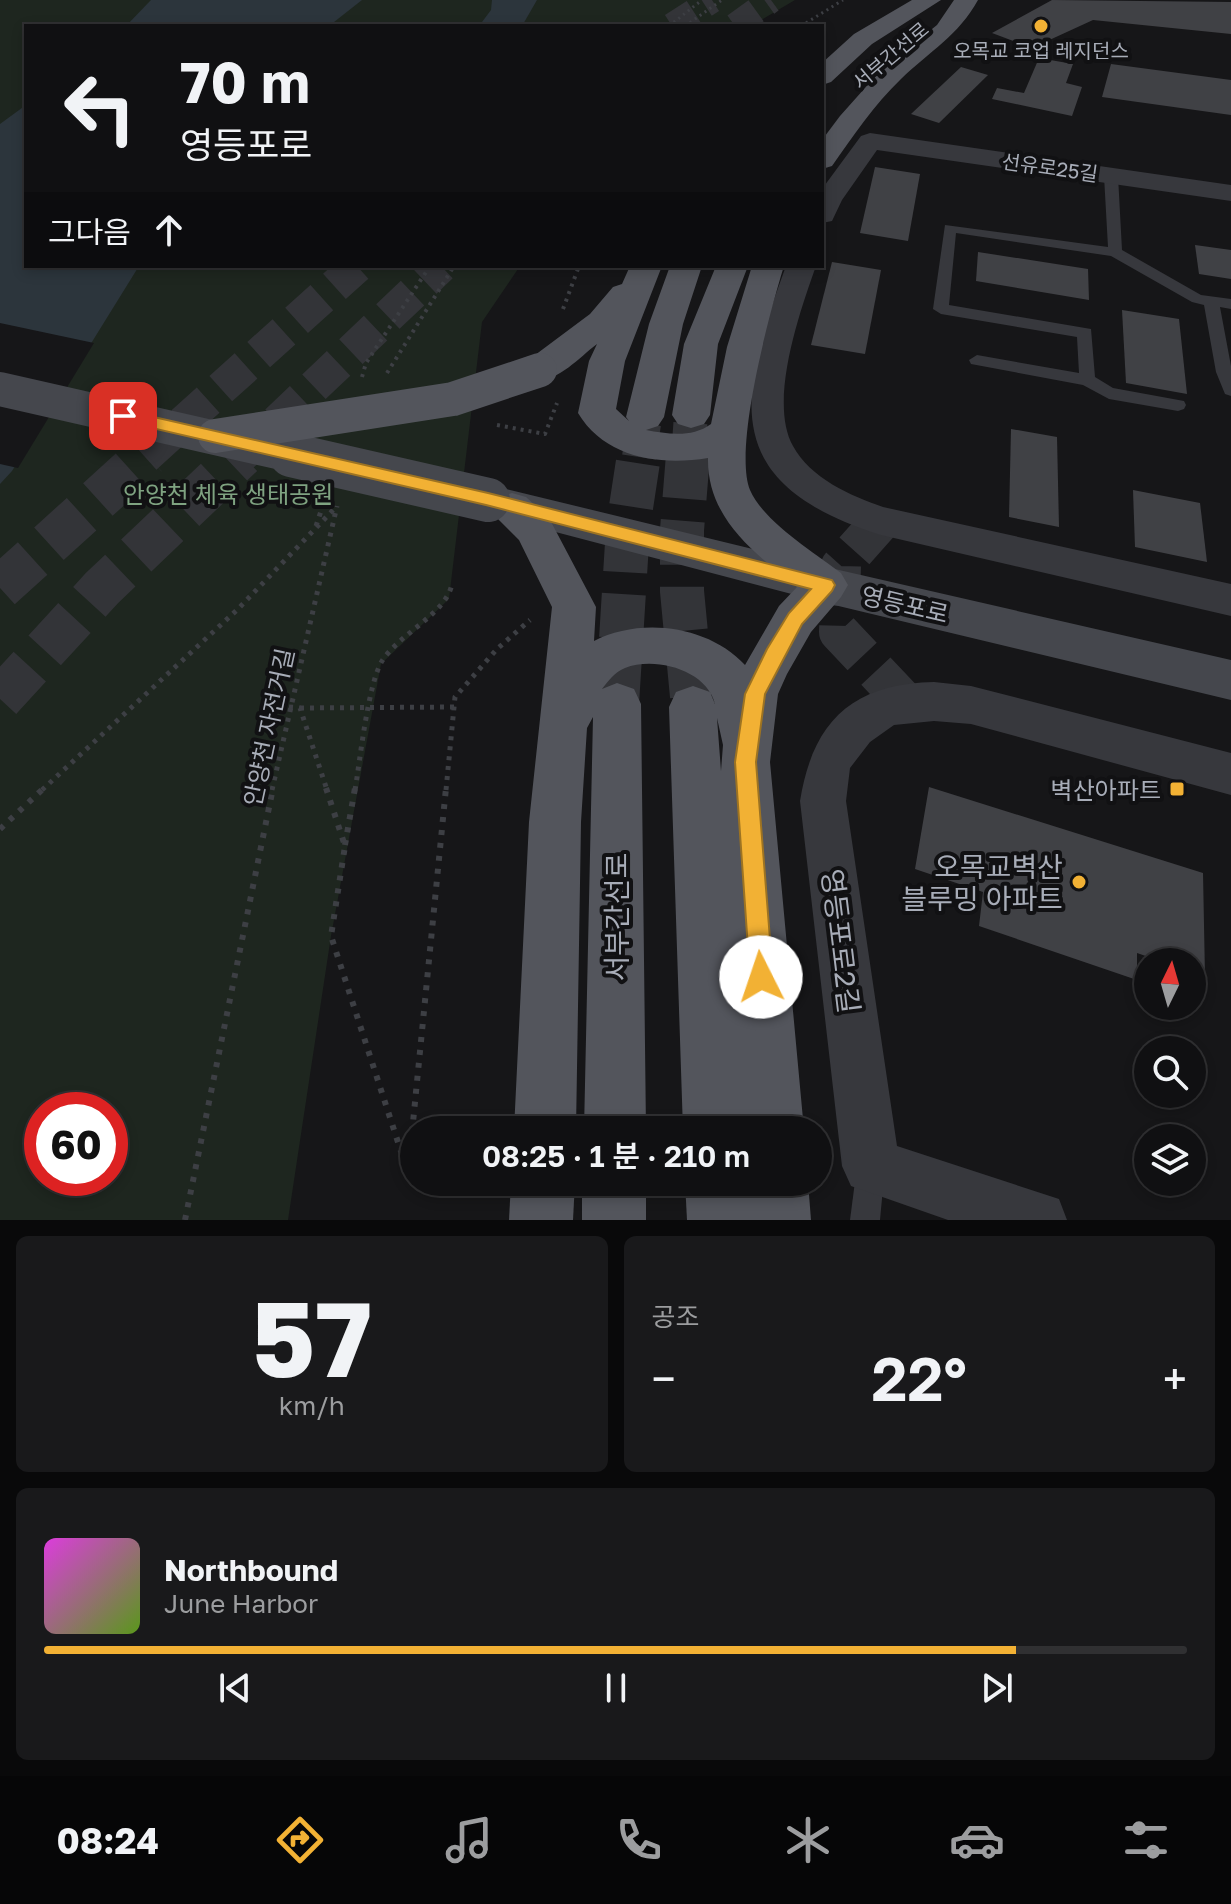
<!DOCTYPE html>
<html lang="ko">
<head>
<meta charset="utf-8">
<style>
  :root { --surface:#101012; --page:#19191b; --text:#f1f3f6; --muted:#9c9d9f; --line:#303032; --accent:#f2b134 }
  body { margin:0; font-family:"Golos Text","Noto Sans KR",sans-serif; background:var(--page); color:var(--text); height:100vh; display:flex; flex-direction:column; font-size:30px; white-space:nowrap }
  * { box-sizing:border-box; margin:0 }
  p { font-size:26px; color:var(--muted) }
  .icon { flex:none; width:44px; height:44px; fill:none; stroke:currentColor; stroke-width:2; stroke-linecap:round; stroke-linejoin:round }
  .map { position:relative; height:1220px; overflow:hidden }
  .sheet { display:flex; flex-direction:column; gap:16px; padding:16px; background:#09090a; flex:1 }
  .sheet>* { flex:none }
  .top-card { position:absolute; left:24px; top:24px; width:800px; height:244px; border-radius:0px; box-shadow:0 4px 12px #0003,0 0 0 2px var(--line); background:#101012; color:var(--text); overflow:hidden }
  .needle { width:52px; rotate:5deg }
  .fabs { position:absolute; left:1134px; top:948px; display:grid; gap:16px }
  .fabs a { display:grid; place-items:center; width:72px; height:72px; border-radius:50%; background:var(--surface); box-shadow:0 4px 12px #0003,0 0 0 2px var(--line); font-size:40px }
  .speed { position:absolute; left:24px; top:1092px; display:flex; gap:16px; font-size:40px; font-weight:700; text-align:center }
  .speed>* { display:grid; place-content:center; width:104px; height:104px; border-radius:50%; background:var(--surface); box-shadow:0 4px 12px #0003,0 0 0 2px var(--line); line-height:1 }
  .speed .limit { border:12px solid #d22; background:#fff; color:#111 }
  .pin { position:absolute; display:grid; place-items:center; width:68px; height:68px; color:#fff; margin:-34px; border-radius:16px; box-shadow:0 4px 12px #0006 }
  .me { position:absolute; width:88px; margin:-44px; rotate:356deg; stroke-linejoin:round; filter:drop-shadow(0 0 6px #0008) }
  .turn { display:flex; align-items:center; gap:28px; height:168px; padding:0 24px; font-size:36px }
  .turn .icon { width:104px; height:104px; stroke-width:2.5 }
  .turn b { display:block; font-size:56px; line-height:68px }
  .then { display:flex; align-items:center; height:76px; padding:0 24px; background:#0003; gap:16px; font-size:30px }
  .big { font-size:60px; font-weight:600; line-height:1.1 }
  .sheet .card { flex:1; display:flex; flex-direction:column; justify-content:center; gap:12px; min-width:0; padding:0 28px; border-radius:12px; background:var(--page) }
  .sheet .dial { align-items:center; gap:0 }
  .dial b { font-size:104px; line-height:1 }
  .song { display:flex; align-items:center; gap:24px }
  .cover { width:96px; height:96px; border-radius:12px; background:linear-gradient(135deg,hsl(300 70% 55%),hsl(90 70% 35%)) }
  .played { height:8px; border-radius:4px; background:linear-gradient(90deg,var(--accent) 85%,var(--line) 85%) }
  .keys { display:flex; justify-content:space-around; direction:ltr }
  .heat { display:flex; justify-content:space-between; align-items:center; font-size:44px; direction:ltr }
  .sheet .tiles { flex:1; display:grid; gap:16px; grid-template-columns:1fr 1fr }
  .card:last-child { grid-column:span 2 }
  .trip { position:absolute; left:400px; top:1116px; width:432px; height:80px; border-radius:40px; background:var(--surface); box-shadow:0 4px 12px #0003,0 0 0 2px var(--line); font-weight:600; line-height:80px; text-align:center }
  .dock { display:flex; height:128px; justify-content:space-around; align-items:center; background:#060607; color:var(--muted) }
  .dock .icon { width:56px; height:56px }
  .dock .selected { color:var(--accent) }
  .dock b { font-size:36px; color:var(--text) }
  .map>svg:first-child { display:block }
</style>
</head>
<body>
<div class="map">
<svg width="1231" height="1220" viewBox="0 0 1231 1220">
  <rect width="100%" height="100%" fill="#161618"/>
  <!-- green -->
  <path fill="#1e261f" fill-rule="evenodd" d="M0,0h795l-44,26h-725v240h494l-38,56 -33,277 -68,65 -50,272 -43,284h-288zM42,1110h68v68h-68z"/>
  <!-- water -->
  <g fill="#2c353c">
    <path d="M151,0h211l-33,26h-203z"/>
    <path d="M492,0h45l-15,26h-43l12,-16z"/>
    <path d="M26,105v161h113l-127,205 -12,13v-360z"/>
  </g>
  <!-- pier -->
  <path fill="#161618" d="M0,323l94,20 -76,125 -18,-4z"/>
  <!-- building -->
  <g fill="#404145">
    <path d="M1052,0l179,2v32l-138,-14 -61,28 -40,-15z"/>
    <path d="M1039,58l34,6 -7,19 16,4 -10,29 -80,-17 5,-11 27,5z"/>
    <path d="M1111,64l120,16v35l-129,-18z"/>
    <path d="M961,67l27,8 -49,48 -28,-9z"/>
    <path d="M875,167l45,7 -12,67 -48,-8z"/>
    <path d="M1195,245l36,5v29l-32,-5z"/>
    <path d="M978,252l110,17 1,31 -113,-19z"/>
    <path d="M832,262l49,8 -16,84 -54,-9z"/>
    <path d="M1122,310l57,9 8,75 -61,-11z"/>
    <path d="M1011,429l46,8 2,90 -50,-10z"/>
    <path d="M1133,490l67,13 7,59 -72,-15z"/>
    <path d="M929,787l274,86 2,104 -13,-5v-10h-29l-26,-9v27l-158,-54 4,-34 -68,-23z"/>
  </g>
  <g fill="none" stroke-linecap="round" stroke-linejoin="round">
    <!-- minor-tunnel -->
    <path stroke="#333438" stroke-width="40" stroke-dasharray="40 20" stroke-linecap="butt" d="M881,521l-40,45 -2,66 65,69"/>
    <!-- primary-tunnel-far1 -->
    <g stroke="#333438" stroke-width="34" stroke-dasharray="34 17" stroke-linecap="butt">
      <path d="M639,457l6,-40"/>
      <path d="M688,457l3,-42"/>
    </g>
    <!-- primary-tunnel -->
    <g stroke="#333438" stroke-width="44" stroke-dasharray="44 22" stroke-linecap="butt">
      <path d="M688,455l-6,75v61l11,116"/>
      <path d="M617,704l11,-177 11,-72"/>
    </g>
    <!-- trunk-tunnel-far2 -->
    <g stroke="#333438" stroke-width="26" stroke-dasharray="26 13" stroke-linecap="butt">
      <path d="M672,26l40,-26"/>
      <path d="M735,26l36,-26"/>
    </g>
    <!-- trunk-tunnel-far1 -->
    <g stroke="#333438" stroke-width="34" stroke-dasharray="34 17" stroke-linecap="butt">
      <path d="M145,457l212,-191"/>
      <path d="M240,457l201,-191"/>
    </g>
    <!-- trunk-tunnel -->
    <g stroke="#333438" stroke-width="44" stroke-dasharray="44 22" stroke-linecap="butt">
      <path d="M0,588l147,-133"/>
      <path d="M0,699l102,-111 140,-133"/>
    </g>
    <!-- path-far3 -->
    <g stroke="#3d3f44" stroke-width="3" stroke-dasharray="2 4" stroke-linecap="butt">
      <path d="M669,26l33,-26"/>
      <path d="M685,26l37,-26"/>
      <path d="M801,26l42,-26"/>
    </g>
    <!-- path-far2 -->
    <g stroke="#3d3f44" stroke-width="4" stroke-dasharray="3 5" stroke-linecap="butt">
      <path d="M563,309l16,-43"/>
      <path d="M387,373l67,-107"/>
      <path d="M362,377l4,-14 64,-97"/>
      <path d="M497,425l48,9 12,-31"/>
    </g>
    <!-- path-far1 -->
    <g stroke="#3d3f44" stroke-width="5" stroke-dasharray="4 6" stroke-linecap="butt">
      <path d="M316,526l7,-21"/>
      <path d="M289,707l11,1 27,82"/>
      <path d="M300,708l154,-1"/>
      <path d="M42,790l196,-181 99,-103"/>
      <path d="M272,790l65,-284"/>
      <path d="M355,790c5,-29 13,-106 27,-129 18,-28 64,-47 70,-77"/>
      <path d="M446,790l9,-93 42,-48 33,-29"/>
    </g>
    <!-- path -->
    <g stroke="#3d3f44" stroke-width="6" stroke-dasharray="5 8" stroke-linecap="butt">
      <path d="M326,788l19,58 -14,90 77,237 38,-385"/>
      <path d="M0,829l44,-41"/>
      <path d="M345,845l10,-57"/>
      <path d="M185,1220l88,-432"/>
    </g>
    <!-- service -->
    <g fill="#37383d" fill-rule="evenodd">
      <path d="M1111,172l7,4 4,74 79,45 30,4v10l-11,-2 11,59v30l-6,-2 -9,-22 -12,-67 -12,-3 -81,-46 -155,-23 -7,72 142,24 4,48 18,11 71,13 2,4 -2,4 -6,2 -69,-12 -26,-14 -112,-21 -2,-4 8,-5 102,18 -2,-36 -136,-23 -8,-5 12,-84 163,22 -4,-71z"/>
      <path d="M871,1152l10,4 4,10 -5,54h-30l7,-54 4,-10z"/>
    </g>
    <!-- minor -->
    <g fill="#37383d" fill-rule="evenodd">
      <path d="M870,133l361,52v16l-354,-51 -35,50 -10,21 -10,2v-34l39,-53z"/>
      <path d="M786,266h30c-16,45 -48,136 -23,180 17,32 58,50 90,61l348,77v32l-350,-81c-161,-51 -145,-133 -95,-269z"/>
      <path d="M934,682l37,4 260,67v42l-260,-71 -37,-3 -40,4 -24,17 -20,26 -4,33 51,345 162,53 8,21h-119l-97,-34 -9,-20 -42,-365c13,-80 52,-117 134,-119z"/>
    </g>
    <!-- secondary -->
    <path fill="#45474d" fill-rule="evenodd" d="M490,485l336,82 405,93v40l-405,-97 -350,-92 -6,-11 6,-11z"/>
    <!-- primary -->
    <g fill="#53555c" fill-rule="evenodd">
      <path d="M912,0h29l-69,44 -41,38 -9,3v-22l32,-29z"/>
      <path d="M954,0h24c-19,35 -49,52 -77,79 -27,26 -48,57 -69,87l-10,3v-29l18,-24 41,-46 56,-45z"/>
      <path d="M630,266h32l-37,95 -9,48 13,12 -3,-4 23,-93 21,-58h32l-19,58 -19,93 -6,9 -12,4c22,4 46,8 65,-6l16,-77 25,-81h32c-14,45 -51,182 -34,224 13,31 65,63 91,83l7,12 -7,12 -30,35 -24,42 -9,20 -8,68 34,368h-121l-14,-423 7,-15 17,-6 17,6 5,12c-8,-34 -60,-48 -90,-36 -10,4 -17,13 -23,21l15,-6 17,6 7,15 5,426h-62l9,-413 -6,11 -6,94 -5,308h-62l15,-308 23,-215 -33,-67 -21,-21 -6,-11 6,-11 14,-4 14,4 23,21 47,89 -2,34c46,-24 114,-16 151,24l34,-59 18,-19c-43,-34 -90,-69 -89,-129 -48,8 -103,0 -130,-45l11,-52 8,-17c-21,16 -42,42 -70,35l-5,-9 5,-9 63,-47 23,-27 9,-3zM717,718l6,27 -2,26z"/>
      <path d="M716,266h32l-30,78 -8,71 -6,9 -13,4 -13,-4 -6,-9 12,-71z"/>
      <path d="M511,1182h64l-2,38h-64z"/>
      <rect x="582" y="1182" width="64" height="38"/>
      <path d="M685,1182h123l3,38h-124z"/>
    </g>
    <!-- secondary-bridge-far1 -->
    <path stroke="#45474d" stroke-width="34" d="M0,389l299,68"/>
    <!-- secondary-bridge -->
    <path stroke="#45474d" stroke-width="44" d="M291,455l197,45"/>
    <!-- primary-bridge -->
    <path stroke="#53555c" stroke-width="34" d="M215,436l238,-37 87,-29"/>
  </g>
  <!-- route -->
  <path fill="#f2b134" stroke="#9d7322" stroke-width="2" d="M123,410l365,83 344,87 3,5 -3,6 -30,33 -37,70 -9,68 17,215 -4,8 -8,3 -8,-3 -3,-8 -15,-215 10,-68 22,-45 22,-36 22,-24 -325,-84 -369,-85 -2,-4z"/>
  <!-- markers -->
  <g fill="#f2b134" stroke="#111113" stroke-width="3">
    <circle cx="1041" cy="26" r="8"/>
    <rect x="1169" y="781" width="16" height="16" rx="4"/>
    <circle cx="1079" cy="882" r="8"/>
  </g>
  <g text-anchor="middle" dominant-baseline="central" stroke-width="8" stroke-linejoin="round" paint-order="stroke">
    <!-- far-poi labels -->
    <g font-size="20" fill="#a8adb8" stroke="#111113">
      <text x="1041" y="50">오목교 코업 레지던스</text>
    </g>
    <!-- far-street labels -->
    <g font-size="20" fill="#a8adb8" stroke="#111113">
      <text transform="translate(890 55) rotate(-40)">서부간선로</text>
      <text transform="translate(1050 167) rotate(8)">선유로25길</text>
    </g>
    <!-- park labels -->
    <g font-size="24" fill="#7fa381" stroke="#111113">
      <text x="228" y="493">안양천 체육 생태공원</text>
    </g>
    <!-- street labels -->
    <g font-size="24" fill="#a8adb8" stroke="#111113">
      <text transform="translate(905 604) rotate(13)">영등포로</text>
      <text transform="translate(268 727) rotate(-78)">안양천 자전거길</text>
    </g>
    <!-- poi labels -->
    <g font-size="24" fill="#a8adb8" stroke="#111113" text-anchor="end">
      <text x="1161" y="789">벽산아파트</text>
    </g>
    <!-- near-poi labels -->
    <g font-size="28" fill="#a8adb8" stroke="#111113" text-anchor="end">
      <text x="1063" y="866">오목교벽산<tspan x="1063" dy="32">블루밍 아파트</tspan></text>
    </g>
    <!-- near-street labels -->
    <g font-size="28" fill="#a8adb8" stroke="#111113">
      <text transform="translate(616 917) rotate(-90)">서부간선로</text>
      <text transform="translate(841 941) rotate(83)">영등포로2길</text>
    </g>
  </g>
</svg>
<div class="fabs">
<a><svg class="needle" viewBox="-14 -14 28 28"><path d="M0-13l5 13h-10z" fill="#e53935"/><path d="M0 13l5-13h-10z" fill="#9c9d9f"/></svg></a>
<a><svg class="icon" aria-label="search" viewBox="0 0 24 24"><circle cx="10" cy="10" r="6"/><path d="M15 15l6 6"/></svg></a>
<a><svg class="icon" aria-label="layers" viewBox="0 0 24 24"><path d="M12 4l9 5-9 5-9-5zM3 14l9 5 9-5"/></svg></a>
</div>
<div class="speed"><div class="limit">60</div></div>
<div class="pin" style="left:123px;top:416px;background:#d93025"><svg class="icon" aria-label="arrive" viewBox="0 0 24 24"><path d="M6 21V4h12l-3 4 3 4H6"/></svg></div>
<svg class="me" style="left:761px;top:977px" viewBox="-20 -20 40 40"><circle r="19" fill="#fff"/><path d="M0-13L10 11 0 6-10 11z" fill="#f2b134"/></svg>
<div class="trip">08:25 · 1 분 · 210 m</div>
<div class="top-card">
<div class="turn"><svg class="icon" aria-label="left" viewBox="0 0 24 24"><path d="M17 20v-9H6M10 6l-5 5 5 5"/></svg><div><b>70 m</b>영등포로</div></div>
<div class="then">그다음<svg class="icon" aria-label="ahead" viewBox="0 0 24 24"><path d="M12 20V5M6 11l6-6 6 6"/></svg></div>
</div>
</div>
<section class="sheet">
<div class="tiles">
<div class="card dial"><b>57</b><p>km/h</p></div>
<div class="card"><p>공조</p>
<div class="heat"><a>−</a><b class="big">22°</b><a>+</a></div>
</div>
<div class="card">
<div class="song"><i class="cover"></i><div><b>Northbound</b><p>June Harbor</p></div></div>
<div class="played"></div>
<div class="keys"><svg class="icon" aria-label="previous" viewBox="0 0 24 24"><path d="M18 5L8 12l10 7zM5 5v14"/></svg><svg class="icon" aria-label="pause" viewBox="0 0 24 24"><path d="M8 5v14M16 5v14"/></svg><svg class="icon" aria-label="next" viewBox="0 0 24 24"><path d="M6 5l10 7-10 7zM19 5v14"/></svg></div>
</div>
</div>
</section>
<nav class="dock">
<b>08:24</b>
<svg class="icon selected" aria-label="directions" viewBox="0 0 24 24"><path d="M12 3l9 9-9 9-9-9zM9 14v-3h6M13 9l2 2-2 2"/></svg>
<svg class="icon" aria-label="music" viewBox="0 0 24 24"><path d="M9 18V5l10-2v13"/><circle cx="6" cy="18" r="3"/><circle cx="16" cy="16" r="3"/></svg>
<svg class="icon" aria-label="phone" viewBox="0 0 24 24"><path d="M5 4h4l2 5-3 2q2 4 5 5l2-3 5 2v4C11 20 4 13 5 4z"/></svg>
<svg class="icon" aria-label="climate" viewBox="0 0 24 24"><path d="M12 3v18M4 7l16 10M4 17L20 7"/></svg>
<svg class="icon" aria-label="car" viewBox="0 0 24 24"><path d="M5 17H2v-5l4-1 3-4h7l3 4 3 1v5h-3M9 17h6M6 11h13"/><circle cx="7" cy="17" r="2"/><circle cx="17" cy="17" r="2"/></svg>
<svg class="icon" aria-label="filters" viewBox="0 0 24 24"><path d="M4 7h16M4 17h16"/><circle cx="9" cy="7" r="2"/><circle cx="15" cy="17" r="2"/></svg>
</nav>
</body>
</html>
